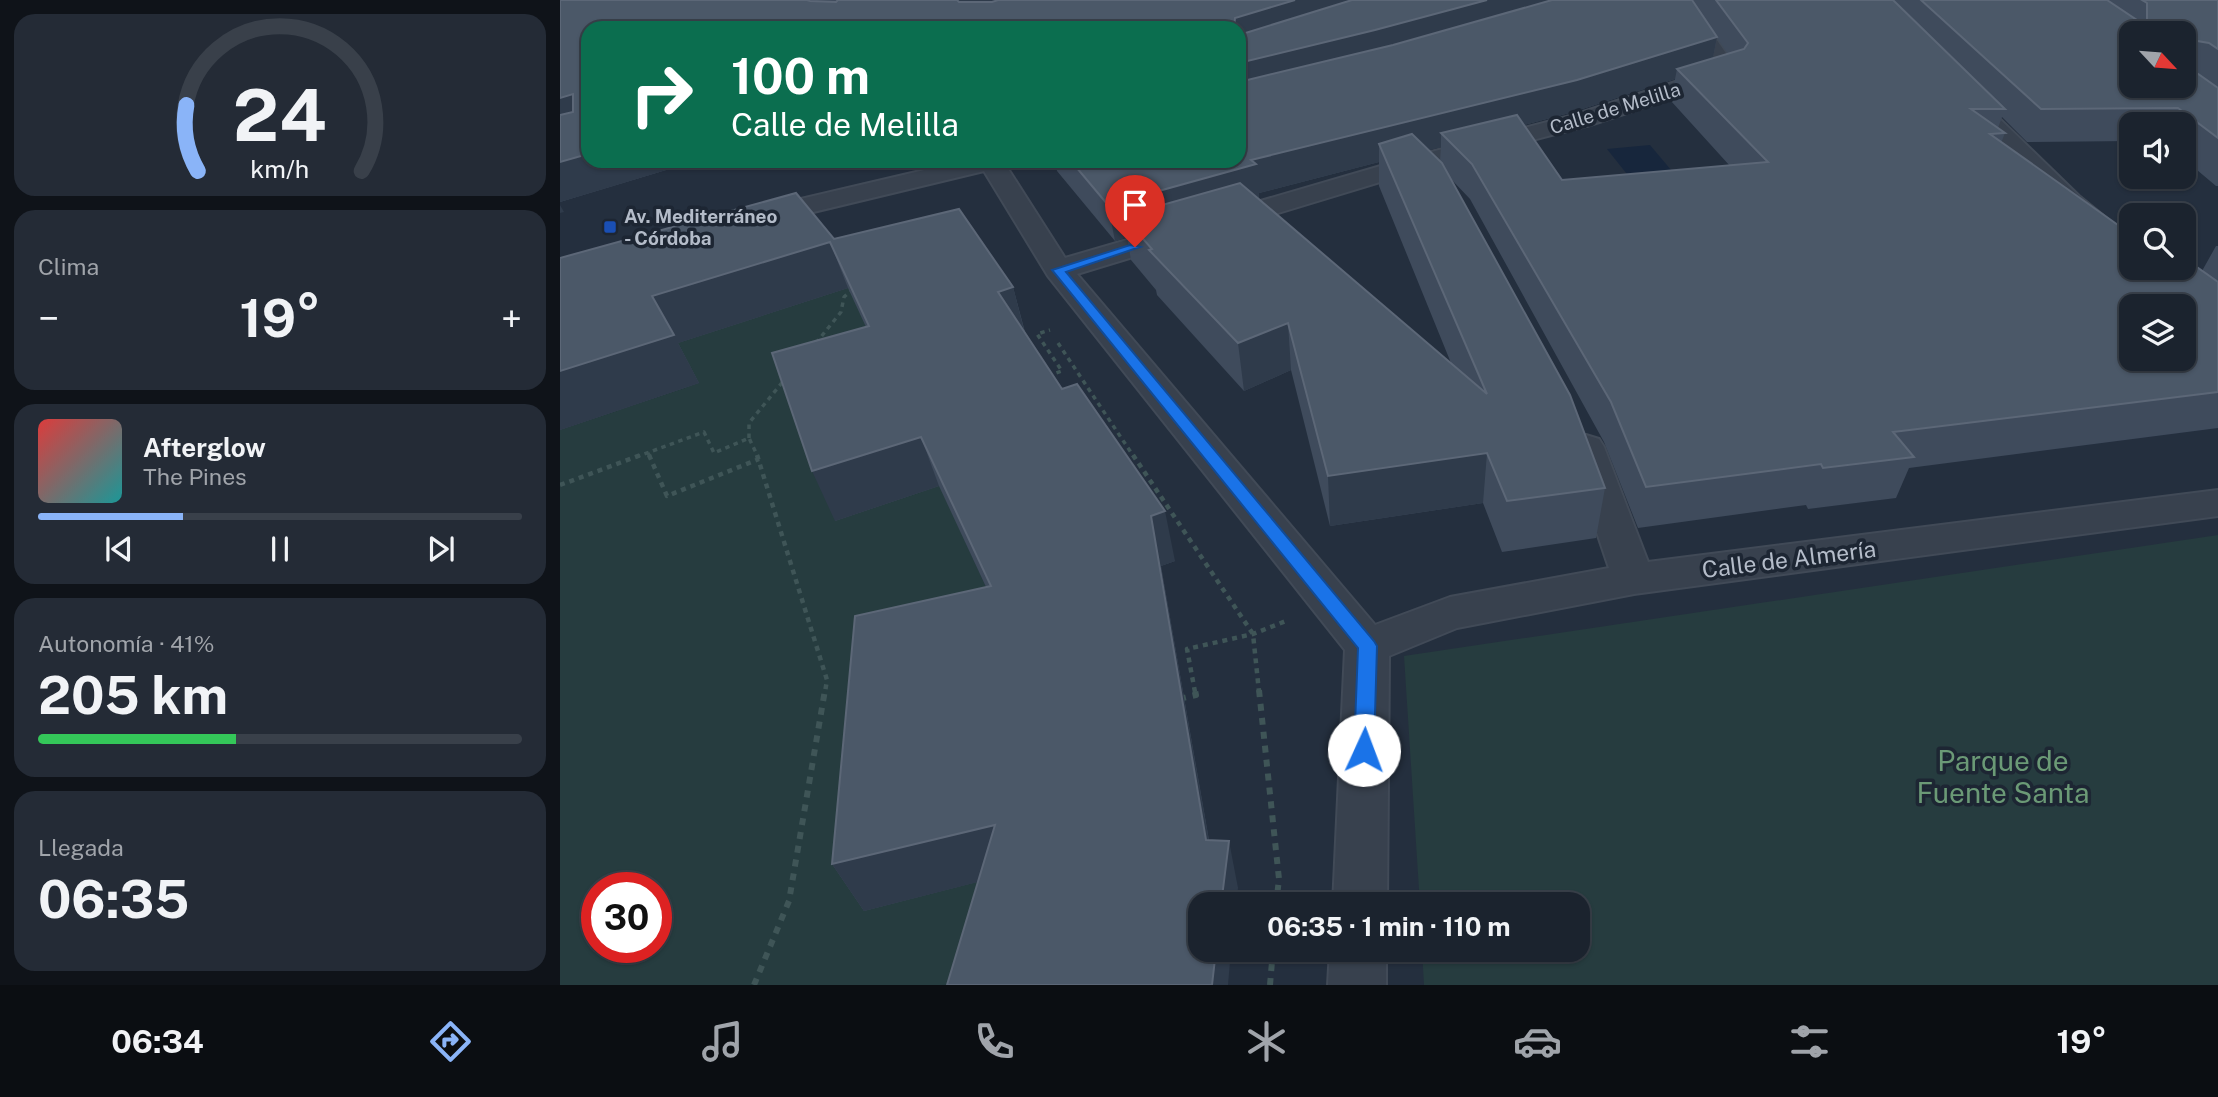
<!DOCTYPE html>
<html lang="es">
<head>
<meta charset="utf-8">
<style>
  :root { --surface:#1b232e; --page:#242b36; --text:#f1f3f6; --muted:#a0a4aa; --line:#39404a; --accent:#8ab4f8 }
  body { margin:0; font-family:"Public Sans",sans-serif; background:var(--page); color:var(--text); height:100vh; display:flex; flex-direction:column; font-size:26px; white-space:nowrap }
  * { box-sizing:border-box; margin:0 }
  p { font-size:23px; color:var(--muted) }
  .icon { flex:none; width:38px; height:38px; fill:none; stroke:currentColor; stroke-width:2; stroke-linecap:round; stroke-linejoin:round }
  .map { position:relative; flex:1; overflow:hidden }
  .panel { display:flex; flex-direction:column; gap:14px; padding:14px; background:#0f1319; width:560px }
  .panel>* { flex:none }
  .top-card { position:absolute; left:21px; top:21px; width:665px; height:147px; border-radius:21px; box-shadow:0 2px 5px #0004,0 0 0 2px var(--line); background:#0b6e4f; color:#fff; overflow:hidden }
  .needle { width:46px; rotate:116deg }
  .fabs { position:absolute; left:1559px; top:21px; display:grid; gap:14px }
  .fabs a { display:grid; place-items:center; width:77px; height:77px; border-radius:14px; background:var(--surface); box-shadow:0 2px 5px #0004,0 0 0 2px var(--line); font-size:35px }
  .speed { position:absolute; left:21px; top:872px; display:flex; gap:14px; font-size:35px; font-weight:700; text-align:center }
  .speed>* { display:grid; place-content:center; width:91px; height:91px; border-radius:50%; background:var(--surface); box-shadow:0 2px 5px #0004,0 0 0 2px var(--line); line-height:1 }
  .speed .limit { border:10px solid #d22; background:#fff; color:#111 }
  .pin { position:absolute; display:grid; place-items:center; width:60px; height:60px; color:#fff; margin:-72px -30px; border-radius:50% 50% 50% 0; rotate:-45deg; box-shadow:0 0 7px #0007 }
  .pin .icon { rotate:45deg }
  .me { position:absolute; width:77px; margin:-38px; rotate:2deg; stroke-linejoin:round; filter:drop-shadow(0 0 5px #0008) }
  .turn { display:flex; align-items:center; gap:24px; height:147px; padding:0 35px; font-size:32px }
  .turn .icon { width:91px; height:91px; stroke-width:2.5 }
  .turn b { display:block; font-size:49px; line-height:60px }
  .big { font-size:52px; font-weight:700; line-height:1.1 }
  .panel .tile { flex:1; display:flex; flex-direction:column; justify-content:center; gap:10px; min-width:0; padding:0 24px; border-radius:21px; background:var(--page) }
  .panel .dial { align-items:center; gap:0 }
  .dial svg { height:182px; overflow:visible; fill:none; stroke:var(--line); stroke-width:7; stroke-linecap:round; text-anchor:middle }
  .dial text { fill:var(--text); stroke:none }
  .song { display:flex; align-items:center; gap:21px }
  .cover { width:84px; height:84px; border-radius:10px; background:linear-gradient(135deg,hsl(0 70% 55%),hsl(180 70% 35%)) }
  .played { height:7px; border-radius:4px; background:linear-gradient(90deg,var(--accent) 30%,var(--line) 30%) }
  .keys { display:flex; justify-content:space-around; direction:ltr }
  .heat { display:flex; justify-content:space-between; align-items:center; font-size:38px; direction:ltr }
  .charge { height:10px; border-radius:5px; background:linear-gradient(90deg,#34c759 41%,var(--line) 0) }
  .trip { position:absolute; left:628px; top:892px; width:402px; height:70px; border-radius:21px; background:var(--surface); box-shadow:0 2px 5px #0004,0 0 0 2px var(--line); font-weight:700; line-height:70px; text-align:center }
  .menu { display:flex; height:112px; justify-content:space-around; align-items:center; background:#0b0e12; color:var(--muted) }
  .menu .icon { width:49px; height:49px }
  .menu .on { color:var(--accent) }
  .menu b { font-size:32px; color:var(--text) }
  main { display:flex; flex:1; min-height:0 }
  .map>svg:first-child { display:block }
</style>
</head>
<body>
<main>
<section class="panel">
<div class="tile dial"><svg viewBox="0 0 100 80">
<path d="M14 69A42 42 0 1 1 86 69"/>
<path d="M14 69A42 42 0 0 1 9 40" stroke="#8ab4f8"/>
<text x="50" y="56" font-size="32" font-weight="700">24</text>
<text x="50" y="72" font-size="11">km/h</text>
</svg></div>
<div class="tile"><p>Clima</p>
<div class="heat"><a>−</a><b class="big">19°</b><a>+</a></div>
</div>
<div class="tile">
<div class="song"><i class="cover"></i><div><b>Afterglow</b><p>The Pines</p></div></div>
<div class="played"></div>
<div class="keys"><svg class="icon" aria-label="previous" viewBox="0 0 24 24"><path d="M18 5L8 12l10 7zM5 5v14"/></svg><svg class="icon" aria-label="pause" viewBox="0 0 24 24"><path d="M8 5v14M16 5v14"/></svg><svg class="icon" aria-label="next" viewBox="0 0 24 24"><path d="M6 5l10 7-10 7zM19 5v14"/></svg></div>
</div>
<div class="tile"><p>Autonomía · 41%</p><b class="big">205 km</b><div class="charge"></div></div>
<div class="tile"><p>Llegada</p><b class="big">06:35</b></div>
</section>
<div class="map">
<svg width="1658" height="985" viewBox="0 0 1658 985">
  <rect width="100%" height="100%" fill="#242f3e"/>
  <!-- green -->
  <g fill="#263c3f" fill-rule="evenodd">
    <path d="M292,286l44,105 109,237 5,199 -24,158h-426v-555l139,-47 -77,-22zM37,887h59v60h-59z"/>
    <path d="M1658,535v450h-794l-2,-35h156v-45h-158l-16,-249z"/>
  </g>
  <!-- water -->
  <path fill="#17263c" d="M1090,145l32,38 -44,5 -31,-39z"/>
  <g fill="none" stroke-linecap="round" stroke-linejoin="round">
    <!-- minor casing -->
    <g stroke="#414a57" stroke-width="4">
      <g id="minor">
        <path d="M1111,0h18l50,72 -3,5 -146,48 -164,43 -349,106 298,351 75,-28 159,-29 -41,-121 5,-8 13,-4 13,4 5,8 44,115 570,-72v26l-584,78 -177,34 -68,28 -2,249h-54l12,-255 -297,-374 -64,-105 -229,55 -10,-2 -4,-6 4,-6 218,-51h45l-3,3 60,94 343,-100 166,-43 141,-46z"/>
        <path d="M1408,94l8,2 103,100 53,43v24l-10,-3 -63,-52 -99,-102 -3,-5 3,-5z"/>
        <path d="M770,950h56v35h-58z"/>
      </g>
    </g>
    <!-- path-far2 -->
    <g stroke="#3f5557" stroke-width="3.5" stroke-dasharray="4.5 4.5" stroke-linecap="butt">
      <path d="M256,343l25,-31 3,-15 10,-9"/>
      <path d="M498,343l76,114"/>
      <path d="M488,376l14,-5 -25,-37 13,-4"/>
      <path d="M189,438v-15l36,-44"/>
      <path d="M88,453l2,4"/>
      <path d="M76,457l68,-25 10,21 35,-15 9,19"/>
    </g>
    <!-- path-far1 -->
    <g stroke="#3f5557" stroke-width="4.5" stroke-dasharray="5 5" stroke-linecap="butt">
      <path d="M89,455l18,41 92,-37"/>
      <path d="M197,455l70,225 -2,12"/>
      <path d="M573,455l120,179 6,58"/>
      <path d="M0,485l81,-30"/>
      <path d="M635,692l-8,-43 66,-15 33,-13"/>
    </g>
    <!-- path -->
    <g stroke="#3f5557" stroke-width="6" stroke-dasharray="7 7" stroke-linecap="butt">
      <path d="M699,690l20,189 -3,26"/>
      <path d="M619,699l17,-4 -1,-5"/>
      <path d="M194,985l35,-84 36,-211"/>
      <path d="M710,985l3,-35"/>
    </g>
    <!-- minor -->
    <use href="#minor" fill="#38414e" fill-rule="evenodd"/>
  </g>
  <!-- wall -->
  <g fill="#3f4b5c" fill-rule="evenodd">
    <path d="M0,0h1658v186h-2l-32,-27v-35h-52v17l-105,1 -25,-25 -4,11 7,5 -4,10 131,125 70,3 14,-25h2v182l-309,40 -13,30 -88,11 -2,-4 -168,23 -34,-86 -134,-243 -19,-20 154,309 -9,50 -94,14 -19,-49 -153,23 -39,-156 -47,21 -87,-96 -1,-5 -25,-30 -4,-23 -12,4 -58,-70 -2,-10h184v-133h-651l108,133 -136,41zM1624,33v53h-52zM1157,38l11,16 -15,4zM1115,79l-4,22 59,65 -168,14 -38,-55 49,-13zM881,147l-1,14 -12,-11zM819,162v24l72,177 -192,-164v-6z"/>
    <path d="M274,239l179,48 12,45 150,229 -14,5 48,274 29,48 -261,-6 -113,29 -32,-47 154,-277 -47,-101 -104,35 31,-194 -18,-39 -170,55 21,40 -139,47v-172z"/>
  </g>
  <!-- shaded-wall -->
  <g fill="#2f3b4b">
    <path d="M396,0h90l-78,21z"/>
    <path d="M735,0h92l-148,47v-19h-5l1,-10z"/>
    <path d="M927,0h100l-348,95v-32z"/>
    <path d="M1157,37l-6,31 -34,1 -2,10 -102,33 -121,32 -11,-11v14l-55,14 -7,-17v18l-120,31v6l-136,17 4,21 -12,4 -7,-36 143,-45z"/>
    <path d="M1637,52l-13,26v-3l8,-17 -3,-5z"/>
    <path d="M13,94l15,30 -28,11v-37z"/>
    <path d="M28,154v7h108l-136,41v-40z"/>
    <path d="M0,205l4,7 -4,1z"/>
    <path d="M270,242l18,46 -170,55 21,40 -139,47v-59l92,-75z"/>
    <path d="M453,287l12,47 -27,-42z"/>
    <path d="M728,323l3,47 -47,21 -6,-48z"/>
    <path d="M361,437l18,49 -104,35 -23,-50z"/>
    <path d="M927,453l-4,50 -153,23 -2,-50z"/>
    <path d="M605,511l10,50 -14,5 56,321 -11,-47 -55,-324z"/>
    <path d="M435,825l22,47 -153,39 -32,-47z"/>
    <path d="M669,841l9,47 -2,17h-15z"/>
    <path d="M656,950h15l-3,35h-16z"/>
  </g>
  <!-- building -->
  <g fill="#4b5868" stroke="#5c6777" stroke-width="2" fill-rule="evenodd">
    <path d="M0,0h247l3,1 26,1 2,-2h119l2,2h33l6,-2h297l-60,18 -1,10h-646v126l-28,8v-47l13,-3v-18l-13,4z"/>
    <path d="M792,0h135l-112,30 -136,33v-28z"/>
    <path d="M992,0h140l25,37 -140,43 -326,80 5,4 -148,41 -37,-44h168v-79l154,-37z"/>
    <path d="M1156,0h177l112,109h-34l34,24 -15,1 142,101v33h52v-10l34,24v110l-325,40 21,25 -91,11 -2,-4 -175,23 -35,-85 -139,-238 -31,-31 76,-18 45,65 206,-18 -91,-93 67,-20 4,-6zM1572,306h52v53h-52z"/>
    <path d="M1361,0h186l30,20 10,2v-19l-5,-3h76v49l-9,-6 -12,-2v11l-8,1 3,5h-8v-25h-52v53h52v-22l34,24v50l-40,-30 -137,1z"/>
    <path d="M852,134l30,29 128,232 35,93 -98,13 -20,-48 -159,23 -40,-153 -50,20 -89,-93 3,-1 -29,-33 117,-33 247,211 -108,-250z"/>
    <path d="M236,193l38,46 125,-30 54,78 -15,5 64,97 15,-5 88,127 -14,5 55,324 23,1 -8,64h-21v45h16l-4,35h-265l48,-160 -163,39 23,-248 136,-30 -70,-149 -109,34 -40,-118 97,-27 -39,-84 -178,54 22,39 -114,36v-113z"/>
  </g>
  <!-- route -->
  <path fill="#1a73e8" stroke="#114b97" stroke-width="2" d="M570,245l10,2 -74,25 308,369 3,5 -3,104 -3,6 -7,2 -7,-2 -3,-6 4,-102 -306,-378z"/>
  <!-- markers -->
  <rect fill="#1a4fb4" stroke="#1d2633" stroke-width="2.5" x="43" y="220" width="14" height="14" rx="3.5"/>
  <g text-anchor="middle" dominant-baseline="central" stroke-width="7" stroke-linejoin="round" paint-order="stroke">
    <!-- far-street labels -->
    <g font-size="19" fill="#b4bcc9" stroke="#1d2633">
      <text transform="translate(1055 108) rotate(-17)">Calle de Melilla</text>
    </g>
    <!-- far-poi labels -->
    <g font-size="19" font-weight="bold" fill="#b4bcc9" stroke="#1d2633" text-anchor="start">
      <text x="64" y="216">Av. Mediterráneo<tspan x="64" dy="22">- Córdoba</tspan></text>
    </g>
    <!-- street labels -->
    <g font-size="23" fill="#b4bcc9" stroke="#1d2633">
      <text transform="translate(1229 559) rotate(-7)">Calle de Almería</text>
    </g>
    <!-- near-park labels -->
    <g font-size="28" fill="#6b9a76" stroke="#1d2633">
      <text x="1443" y="760">Parque de<tspan x="1443" dy="32">Fuente Santa</tspan></text>
    </g>
  </g>
</svg>
<div class="fabs">
<a><svg class="needle" viewBox="-14 -14 28 28"><path d="M0-13l5 13h-10z" fill="#e53935"/><path d="M0 13l5-13h-10z" fill="#a0a4aa"/></svg></a>
<a><svg class="icon" aria-label="sound" viewBox="0 0 24 24"><path d="M4 9h4l5-4v14l-5-4H4zM17 9q2 3 0 6"/></svg></a>
<a><svg class="icon" aria-label="search" viewBox="0 0 24 24"><circle cx="10" cy="10" r="6"/><path d="M15 15l6 6"/></svg></a>
<a><svg class="icon" aria-label="layers" viewBox="0 0 24 24"><path d="M12 4l9 5-9 5-9-5zM3 14l9 5 9-5"/></svg></a>
</div>
<div class="speed"><div class="limit">30</div></div>
<div class="pin" style="left:575px;top:247px;background:#d93025"><svg class="icon" aria-label="arrive" viewBox="0 0 24 24"><path d="M6 21V4h12l-3 4 3 4H6"/></svg></div>
<svg class="me" style="left:804px;top:750px" viewBox="-20 -20 40 40"><circle r="19" fill="#fff"/><path d="M0-13L10 11 0 6-10 11z" fill="#1a73e8"/></svg>
<div class="trip">06:35 · 1 min · 110 m</div>
<div class="top-card">
<div class="turn"><svg class="icon" aria-label="right" viewBox="0 0 24 24"><path d="M7 20v-9h11M14 6l5 5-5 5"/></svg><div><b>100 m</b>Calle de Melilla</div></div>
</div>
</div>
</main>
<nav class="menu">
<b>06:34</b>
<svg class="icon on" aria-label="directions" viewBox="0 0 24 24"><path d="M12 3l9 9-9 9-9-9zM9 14v-3h6M13 9l2 2-2 2"/></svg>
<svg class="icon" aria-label="music" viewBox="0 0 24 24"><path d="M9 18V5l10-2v13"/><circle cx="6" cy="18" r="3"/><circle cx="16" cy="16" r="3"/></svg>
<svg class="icon" aria-label="phone" viewBox="0 0 24 24"><path d="M5 4h4l2 5-3 2q2 4 5 5l2-3 5 2v4C11 20 4 13 5 4z"/></svg>
<svg class="icon" aria-label="climate" viewBox="0 0 24 24"><path d="M12 3v18M4 7l16 10M4 17L20 7"/></svg>
<svg class="icon" aria-label="car" viewBox="0 0 24 24"><path d="M5 17H2v-5l4-1 3-4h7l3 4 3 1v5h-3M9 17h6M6 11h13"/><circle cx="7" cy="17" r="2"/><circle cx="17" cy="17" r="2"/></svg>
<svg class="icon" aria-label="filters" viewBox="0 0 24 24"><path d="M4 7h16M4 17h16"/><circle cx="9" cy="7" r="2"/><circle cx="15" cy="17" r="2"/></svg>
<b>19°</b>
</nav>
</body>
</html>
